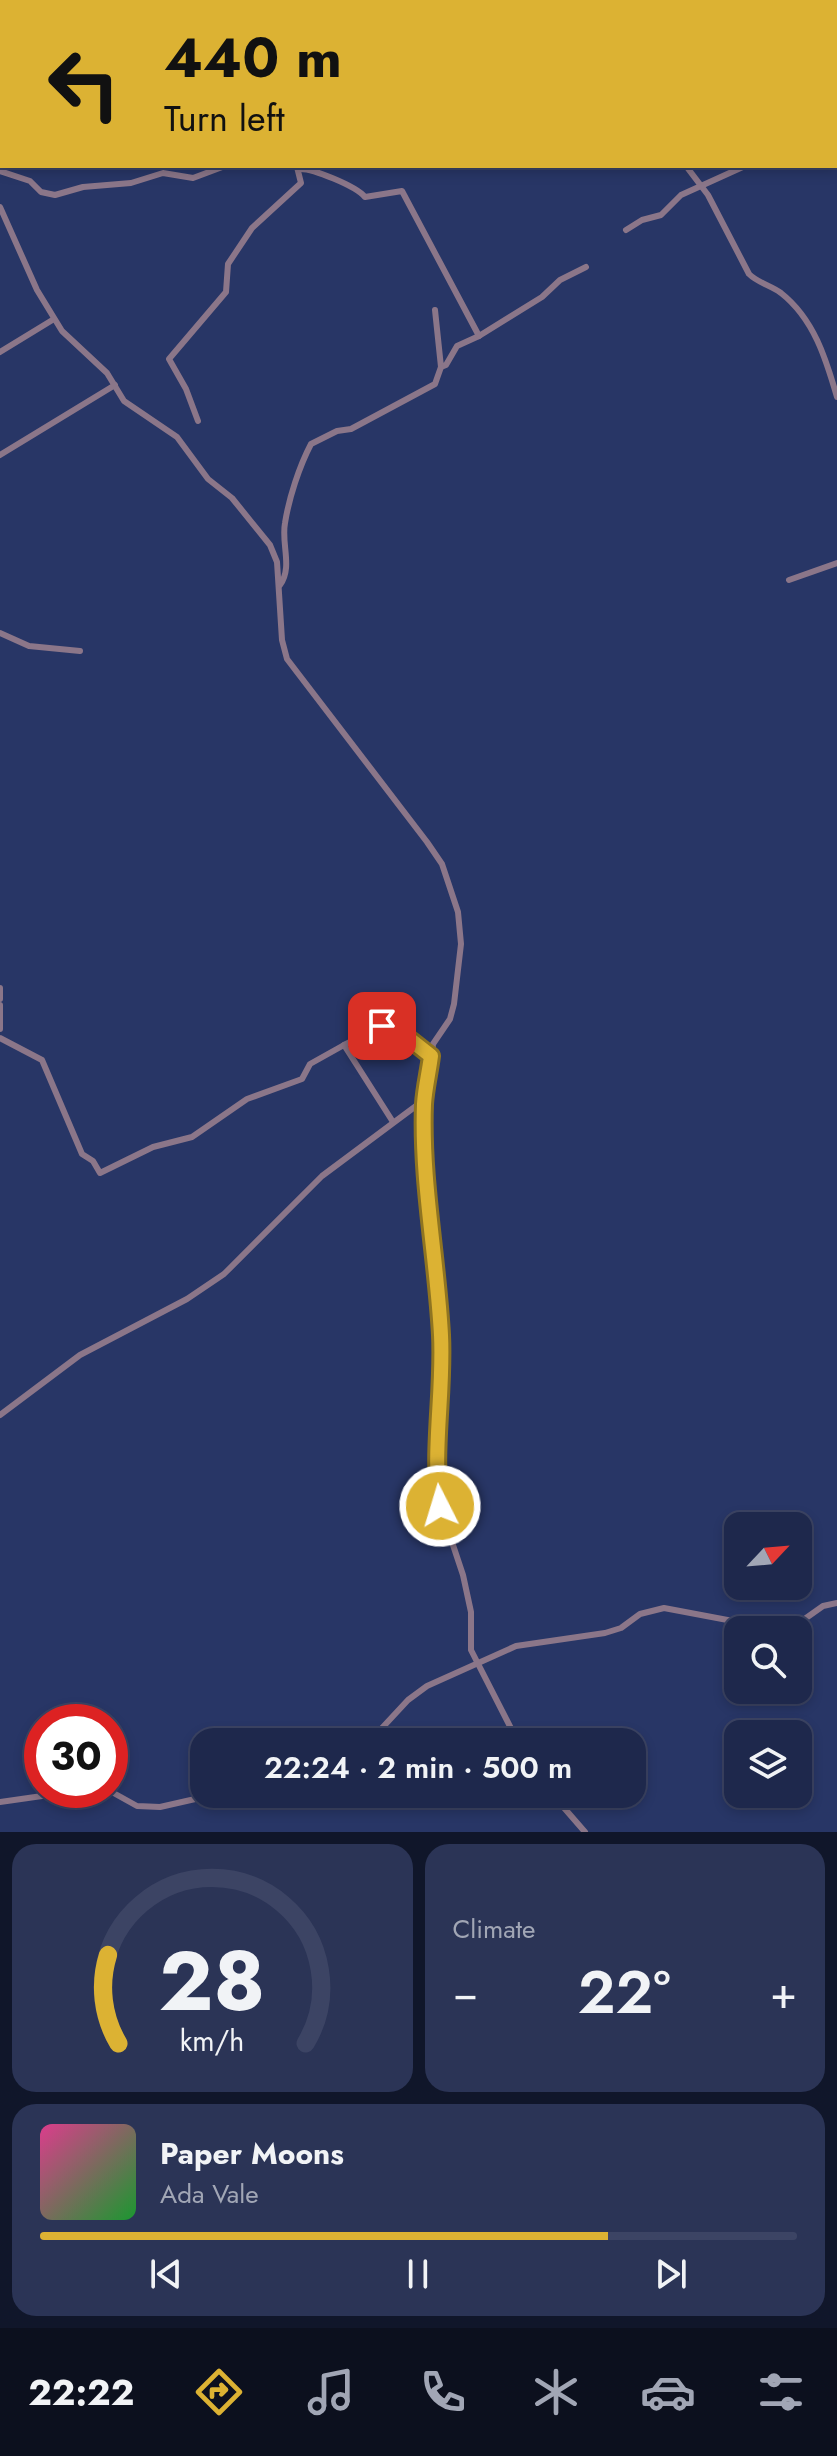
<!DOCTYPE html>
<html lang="en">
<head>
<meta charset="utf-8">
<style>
  :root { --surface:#1e284c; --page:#2b3456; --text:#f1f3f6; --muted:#a1a6b5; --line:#3c4464; --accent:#dcb233 }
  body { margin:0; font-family:Jost,sans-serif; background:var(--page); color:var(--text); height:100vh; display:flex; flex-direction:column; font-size:30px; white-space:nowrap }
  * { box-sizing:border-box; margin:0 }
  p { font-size:26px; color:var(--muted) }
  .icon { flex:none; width:44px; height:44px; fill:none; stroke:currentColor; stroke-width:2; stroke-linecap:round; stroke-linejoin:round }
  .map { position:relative; height:1832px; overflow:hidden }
  .drawer { display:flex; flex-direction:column; gap:12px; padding:12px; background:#10162a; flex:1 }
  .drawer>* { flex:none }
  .top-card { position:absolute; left:0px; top:0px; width:838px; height:168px; box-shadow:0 4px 12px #0003,0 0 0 2px var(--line); background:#dcb233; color:#111; overflow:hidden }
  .needle { width:52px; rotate:64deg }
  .tools { position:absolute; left:724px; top:1512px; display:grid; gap:16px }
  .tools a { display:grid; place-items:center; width:88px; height:88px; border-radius:16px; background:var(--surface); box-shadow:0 4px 12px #0003,0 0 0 2px var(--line); font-size:40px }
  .speed { position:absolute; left:24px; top:1704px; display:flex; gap:16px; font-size:40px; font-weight:700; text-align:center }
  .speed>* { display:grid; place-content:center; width:104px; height:104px; border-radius:50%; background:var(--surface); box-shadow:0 4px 12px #0003,0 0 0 2px var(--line); line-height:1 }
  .speed .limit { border:12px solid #d22; background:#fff; color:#111 }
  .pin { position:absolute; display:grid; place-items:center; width:68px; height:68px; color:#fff; margin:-34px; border-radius:16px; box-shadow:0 4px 12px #0006 }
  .me { position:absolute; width:88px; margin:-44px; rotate:355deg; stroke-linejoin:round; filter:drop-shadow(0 0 6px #0008) }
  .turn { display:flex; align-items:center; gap:28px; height:168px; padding:0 32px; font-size:36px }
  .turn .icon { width:104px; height:104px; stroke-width:2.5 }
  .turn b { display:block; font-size:56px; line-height:68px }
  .big { font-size:60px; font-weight:600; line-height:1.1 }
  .drawer .widget { flex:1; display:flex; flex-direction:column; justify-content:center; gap:12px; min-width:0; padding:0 28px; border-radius:24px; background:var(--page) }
  .drawer .dial { align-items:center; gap:0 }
  .dial svg { height:208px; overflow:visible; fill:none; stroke:var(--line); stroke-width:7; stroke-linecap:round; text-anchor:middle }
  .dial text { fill:var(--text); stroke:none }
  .song { display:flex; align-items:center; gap:24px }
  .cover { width:96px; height:96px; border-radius:12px; background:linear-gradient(135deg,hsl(330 70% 55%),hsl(130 70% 35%)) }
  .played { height:8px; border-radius:4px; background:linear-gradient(90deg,var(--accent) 75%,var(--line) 75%) }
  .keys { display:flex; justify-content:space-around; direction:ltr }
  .heat { display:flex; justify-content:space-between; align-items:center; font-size:44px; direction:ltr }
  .drawer .tiles { flex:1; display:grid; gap:12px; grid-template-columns:1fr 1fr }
  .widget:last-child { grid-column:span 2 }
  .trip { position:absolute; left:190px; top:1728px; width:456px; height:80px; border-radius:24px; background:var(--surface); box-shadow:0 4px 12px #0003,0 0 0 2px var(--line); font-weight:600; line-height:80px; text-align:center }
  .tab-bar { display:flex; height:128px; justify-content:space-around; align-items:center; background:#0c101e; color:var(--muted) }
  .tab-bar .icon { width:56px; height:56px }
  .tab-bar .selected { color:var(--accent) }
  .tab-bar b { font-size:36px; color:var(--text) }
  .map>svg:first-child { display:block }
</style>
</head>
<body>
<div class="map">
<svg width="837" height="1832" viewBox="0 0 837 1832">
  <rect width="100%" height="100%" fill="#283666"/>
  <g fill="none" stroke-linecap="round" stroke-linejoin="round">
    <!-- minor -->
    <g stroke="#8b7689" stroke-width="6">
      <path d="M169,2l4,-2"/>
      <path d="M836,104l1,-1"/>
      <path d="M0,136l2,2"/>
      <path d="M686,166l22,29 41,79c9,9 21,11 32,19 33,26 45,66 56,104"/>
      <path d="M299,169c13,-1 57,17 66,28l37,-6 77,145 -22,10 -11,19 -5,2 -6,-57"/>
      <path d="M0,171l30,10 11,11 14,3 28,-8 48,-4 32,-10 30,5 32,-12"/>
      <path d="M0,207l37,83 25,41 45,42 17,28 53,36 31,42 24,19 38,47 7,17 5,78 5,19 140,183 15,22 16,48 3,32 -7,60 -4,15 -17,25 -3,34 -6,22 2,68 15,165 -4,149 3,24 23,69 8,37v38l47,92"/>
      <path d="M626,230l16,-10 19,-5 20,-20 64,-29"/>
      <path d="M479,336l63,-39 18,-17 26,-13"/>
      <path d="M0,352l54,-33"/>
      <path d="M198,421l-12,-32 -17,-30 57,-67 2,-28 24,-36 49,-45 -4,-16"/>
      <path d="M0,455l115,-70"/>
      <path d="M789,580l48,-17"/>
      <path d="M280,585c13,-18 1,-41 5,-62 4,-25 14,-56 26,-79l26,-13 14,-2 84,-45 6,-17"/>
      <path d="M0,633l29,13 51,5"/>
      <path d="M0,988v11"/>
      <path d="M0,1005v24"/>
      <path d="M0,1038l42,22 40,94 11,7 7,12 53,-26 39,-10 55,-38 55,-20 8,-15 34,-19 49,77"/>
      <path d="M344,1045l38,-19h11l38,30"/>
      <path d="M0,1415l80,-60 107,-56 37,-25 98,-98 102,-76"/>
      <path d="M369,1742l39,-42 19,-14 89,-40 89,-13 16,-5 19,-14 24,-6 90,17 25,2 20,-4 24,-17 14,-3"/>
      <path d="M552,1794l33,38"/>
      <path d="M0,1802l63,-9 47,-2 27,15 23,1 44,-10h33l13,-3"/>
    </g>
    <!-- tertiary -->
    <g stroke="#8b7689" stroke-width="8">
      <path d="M16,0l1,2"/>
      <path d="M0,14h2"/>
    </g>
  </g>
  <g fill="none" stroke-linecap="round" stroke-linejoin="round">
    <!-- route casing -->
    <g stroke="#8f7421" stroke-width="20">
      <path id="route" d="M382,1026h11l38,30c-2,16 -6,32 -7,48 -3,77 13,154 17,231 3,57 -9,114 -1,171"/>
    </g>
    <!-- route -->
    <use href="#route" stroke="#dcb233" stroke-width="14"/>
  </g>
</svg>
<div class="tools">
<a><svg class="needle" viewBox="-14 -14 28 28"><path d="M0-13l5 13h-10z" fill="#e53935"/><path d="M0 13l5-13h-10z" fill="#a1a6b5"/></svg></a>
<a><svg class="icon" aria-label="search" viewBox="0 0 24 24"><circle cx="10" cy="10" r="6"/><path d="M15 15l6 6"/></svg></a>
<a><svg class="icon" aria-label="layers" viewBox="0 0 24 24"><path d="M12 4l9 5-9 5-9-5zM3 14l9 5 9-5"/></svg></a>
</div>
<div class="speed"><div class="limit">30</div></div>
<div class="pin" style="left:382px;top:1026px;background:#d93025"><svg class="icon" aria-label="arrive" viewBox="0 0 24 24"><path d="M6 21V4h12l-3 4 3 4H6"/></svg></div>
<svg class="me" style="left:440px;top:1506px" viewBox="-20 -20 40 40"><circle r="17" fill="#dcb233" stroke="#fff" stroke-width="3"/><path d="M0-11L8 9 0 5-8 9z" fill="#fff"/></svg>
<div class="trip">22:24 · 2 min · 500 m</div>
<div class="top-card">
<div class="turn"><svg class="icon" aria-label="left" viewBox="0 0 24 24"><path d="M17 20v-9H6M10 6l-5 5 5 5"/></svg><div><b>440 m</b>Turn left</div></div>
</div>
</div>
<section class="drawer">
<div class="tiles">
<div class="widget dial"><svg viewBox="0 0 100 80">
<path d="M14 69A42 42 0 1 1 86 69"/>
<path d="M14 69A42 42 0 0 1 10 35" stroke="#dcb233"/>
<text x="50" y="56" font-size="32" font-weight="700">28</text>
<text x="50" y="72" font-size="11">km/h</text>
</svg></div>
<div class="widget"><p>Climate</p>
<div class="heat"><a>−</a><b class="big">22°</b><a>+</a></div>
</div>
<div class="widget">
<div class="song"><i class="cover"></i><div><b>Paper Moons</b><p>Ada Vale</p></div></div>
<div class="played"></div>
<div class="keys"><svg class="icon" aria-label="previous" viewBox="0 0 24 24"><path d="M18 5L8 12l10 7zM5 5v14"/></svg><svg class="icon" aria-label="pause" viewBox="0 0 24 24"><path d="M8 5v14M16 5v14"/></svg><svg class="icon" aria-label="next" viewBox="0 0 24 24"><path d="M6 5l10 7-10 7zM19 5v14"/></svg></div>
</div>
</div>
</section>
<nav class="tab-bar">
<b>22:22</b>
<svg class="icon selected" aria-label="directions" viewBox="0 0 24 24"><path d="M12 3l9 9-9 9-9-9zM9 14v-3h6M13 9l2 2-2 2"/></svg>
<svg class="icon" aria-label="music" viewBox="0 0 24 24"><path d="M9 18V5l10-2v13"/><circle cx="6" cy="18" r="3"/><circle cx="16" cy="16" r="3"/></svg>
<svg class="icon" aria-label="phone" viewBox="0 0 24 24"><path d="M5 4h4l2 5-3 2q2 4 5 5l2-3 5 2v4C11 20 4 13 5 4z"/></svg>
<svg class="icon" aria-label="climate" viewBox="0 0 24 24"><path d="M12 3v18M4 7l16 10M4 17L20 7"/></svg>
<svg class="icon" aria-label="car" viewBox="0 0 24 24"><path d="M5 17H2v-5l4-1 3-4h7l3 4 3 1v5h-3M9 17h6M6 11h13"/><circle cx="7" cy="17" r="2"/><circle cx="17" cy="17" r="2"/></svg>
<svg class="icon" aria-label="filters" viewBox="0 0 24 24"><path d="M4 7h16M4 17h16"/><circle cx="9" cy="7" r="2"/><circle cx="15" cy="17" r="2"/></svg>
</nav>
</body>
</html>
